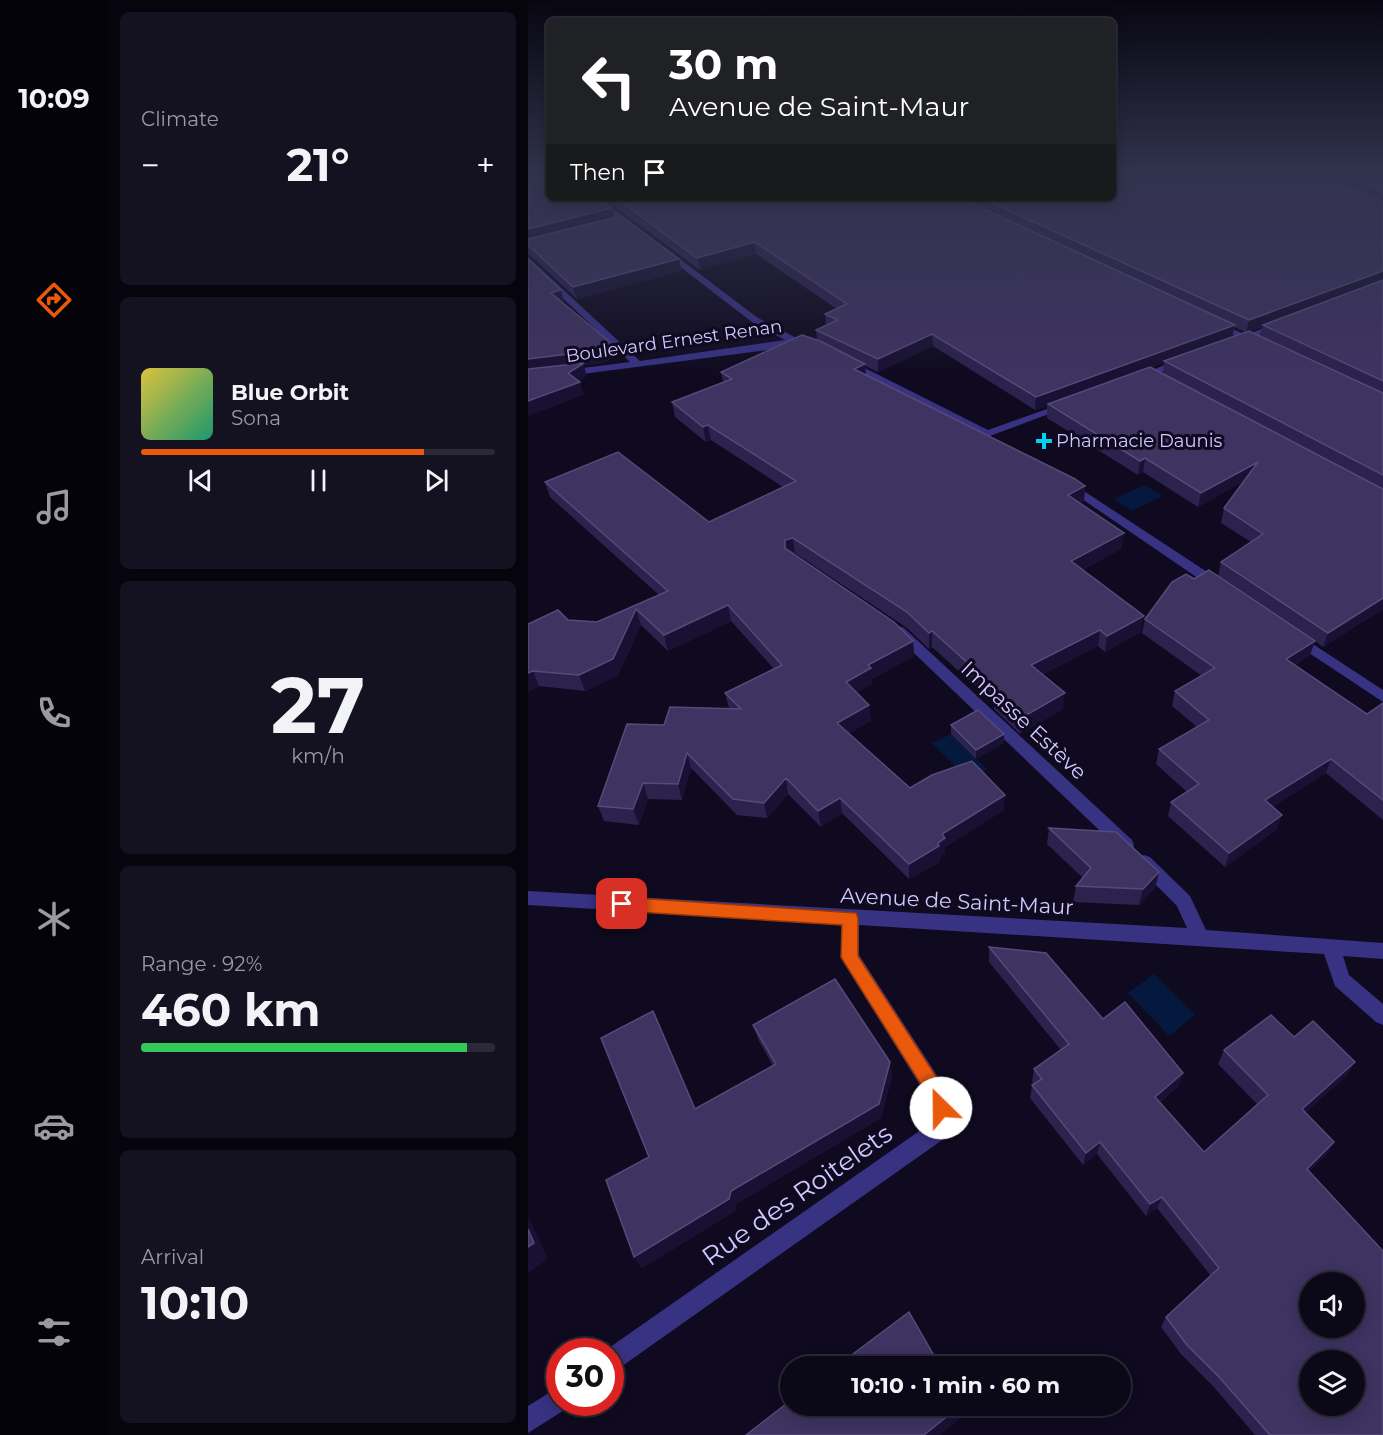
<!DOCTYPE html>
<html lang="en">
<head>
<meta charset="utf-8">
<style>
  :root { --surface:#0b0817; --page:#141120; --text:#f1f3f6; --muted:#9a9aa1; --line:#2b2936; --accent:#ea580c }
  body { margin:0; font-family:Montserrat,sans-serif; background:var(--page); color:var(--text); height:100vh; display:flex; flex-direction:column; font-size:22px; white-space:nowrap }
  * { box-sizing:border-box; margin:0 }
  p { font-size:20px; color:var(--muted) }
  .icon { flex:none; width:33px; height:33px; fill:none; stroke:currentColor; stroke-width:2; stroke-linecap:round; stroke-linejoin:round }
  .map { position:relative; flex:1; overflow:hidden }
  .details { display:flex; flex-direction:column; gap:12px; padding:12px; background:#06040d; width:420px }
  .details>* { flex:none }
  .hud { position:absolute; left:18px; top:18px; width:570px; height:183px; border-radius:9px; box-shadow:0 3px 15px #0003,0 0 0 2px var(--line); background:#202124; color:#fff; overflow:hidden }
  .buttons { position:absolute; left:771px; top:1272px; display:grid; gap:12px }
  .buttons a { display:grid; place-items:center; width:66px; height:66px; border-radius:50%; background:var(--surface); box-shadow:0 3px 15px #0003,0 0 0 2px var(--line); font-size:30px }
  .speed { position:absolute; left:18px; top:1338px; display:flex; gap:12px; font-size:30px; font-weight:700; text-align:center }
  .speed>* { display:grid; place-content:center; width:78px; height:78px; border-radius:50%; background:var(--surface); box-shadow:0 3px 15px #0003,0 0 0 2px var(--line); line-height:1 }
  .speed .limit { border:9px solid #d22; background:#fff; color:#111 }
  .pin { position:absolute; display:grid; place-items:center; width:51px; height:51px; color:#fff; margin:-26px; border-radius:12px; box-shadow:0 3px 9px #0006 }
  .me { position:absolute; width:66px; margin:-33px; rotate:337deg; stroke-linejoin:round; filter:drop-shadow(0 0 4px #0008) }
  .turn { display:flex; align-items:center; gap:21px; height:126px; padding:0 24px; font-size:27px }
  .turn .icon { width:78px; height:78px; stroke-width:2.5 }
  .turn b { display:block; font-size:42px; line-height:51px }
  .then { display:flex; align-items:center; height:57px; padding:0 24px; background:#0003; gap:12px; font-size:22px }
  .big { font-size:45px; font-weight:700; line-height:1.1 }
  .details .widget { flex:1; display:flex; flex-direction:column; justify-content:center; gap:9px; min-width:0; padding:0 21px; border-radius:9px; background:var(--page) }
  .details .dial { align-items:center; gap:0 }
  .dial b { font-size:78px; line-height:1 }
  .song { display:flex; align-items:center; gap:18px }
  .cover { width:72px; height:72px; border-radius:9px; background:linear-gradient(135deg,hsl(50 70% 55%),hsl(160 70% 35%)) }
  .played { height:6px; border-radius:3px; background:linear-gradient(90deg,var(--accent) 80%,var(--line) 80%) }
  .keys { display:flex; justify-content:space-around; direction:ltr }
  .heat { display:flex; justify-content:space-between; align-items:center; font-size:33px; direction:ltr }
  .charge { height:9px; border-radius:4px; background:linear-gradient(90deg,#34c759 92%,var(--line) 0) }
  .trip { position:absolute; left:252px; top:1356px; width:351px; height:60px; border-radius:30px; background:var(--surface); box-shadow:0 3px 15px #0003,0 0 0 2px var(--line); font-weight:700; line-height:60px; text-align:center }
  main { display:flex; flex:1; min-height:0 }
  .menu { display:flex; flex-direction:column; width:108px; justify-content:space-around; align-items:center; background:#040309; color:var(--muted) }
  .menu .icon { width:42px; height:42px }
  .menu .current { color:var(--accent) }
  .menu b { font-size:27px; color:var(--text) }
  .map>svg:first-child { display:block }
</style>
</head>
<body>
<main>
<nav class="menu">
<b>10:09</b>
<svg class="icon current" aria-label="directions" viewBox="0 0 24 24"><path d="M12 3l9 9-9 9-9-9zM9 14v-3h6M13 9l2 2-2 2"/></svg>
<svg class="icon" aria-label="music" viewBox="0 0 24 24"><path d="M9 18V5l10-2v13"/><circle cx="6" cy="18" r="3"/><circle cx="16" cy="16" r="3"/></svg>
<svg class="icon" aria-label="phone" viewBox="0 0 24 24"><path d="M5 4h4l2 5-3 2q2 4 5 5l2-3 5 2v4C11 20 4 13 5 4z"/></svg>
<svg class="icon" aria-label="climate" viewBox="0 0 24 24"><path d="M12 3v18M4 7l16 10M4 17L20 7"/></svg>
<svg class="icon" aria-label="car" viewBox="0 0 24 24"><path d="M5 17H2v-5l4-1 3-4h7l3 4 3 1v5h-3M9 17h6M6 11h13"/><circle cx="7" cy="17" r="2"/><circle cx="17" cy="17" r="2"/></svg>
<svg class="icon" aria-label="filters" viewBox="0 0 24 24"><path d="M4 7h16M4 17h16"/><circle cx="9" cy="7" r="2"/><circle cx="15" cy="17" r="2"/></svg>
</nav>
<section class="details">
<div class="widget"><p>Climate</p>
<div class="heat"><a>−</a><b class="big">21°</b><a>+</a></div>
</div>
<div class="widget">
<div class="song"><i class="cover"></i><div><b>Blue Orbit</b><p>Sona</p></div></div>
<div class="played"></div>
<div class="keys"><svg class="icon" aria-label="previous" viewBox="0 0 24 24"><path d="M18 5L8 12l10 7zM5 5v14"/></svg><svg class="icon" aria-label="pause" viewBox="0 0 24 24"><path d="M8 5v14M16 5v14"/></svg><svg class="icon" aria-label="next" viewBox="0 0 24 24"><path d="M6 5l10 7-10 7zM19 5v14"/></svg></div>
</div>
<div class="widget dial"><b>27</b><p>km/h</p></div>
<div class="widget"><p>Range · 92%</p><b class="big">460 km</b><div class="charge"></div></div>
<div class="widget"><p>Arrival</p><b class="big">10:10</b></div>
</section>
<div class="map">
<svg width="855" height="1435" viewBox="0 0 855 1435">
  <rect width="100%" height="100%" fill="#0f0a1f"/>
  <!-- water -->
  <g fill="#05183d">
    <path d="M617,485l18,11 -31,15 -18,-12z"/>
    <path d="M423,734l36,35 -19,10 -36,-36z"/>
    <path d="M626,974l41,41 -26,21 -41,-43z"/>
  </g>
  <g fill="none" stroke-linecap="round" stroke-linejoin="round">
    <!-- minor -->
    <g fill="#383282" fill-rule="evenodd">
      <path d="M62,198h9l40,31 -7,2z"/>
      <path d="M136,247l94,71 50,26 -5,3 -10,-3 -25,6 -240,31v-6l102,-13 -102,-97v-8l112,104 145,-21 -33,-18 -91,-70v-4z"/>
      <path d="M752,322l3,1v4l-37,14 -35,-16 8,-2 27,12z"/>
      <path d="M651,359l9,2 -46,19 -9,-2z"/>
      <path d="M315,361h8l137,69 73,-26h8l1,2 -83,31 -144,-72z"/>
      <path d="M539,480l157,103 2,3 -2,3h-10l-151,-103v-4z"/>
      <path d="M371,626l5,2 228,212 2,5 -2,5 -6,2 -6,-2 -226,-216 -2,-3z"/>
      <path d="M768,633l87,57v12l-92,-61 -2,-3z"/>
      <path d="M616,855l6,2 40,39 16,34 177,13v16l-40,-3 6,19 34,29v21l-7,-3 -41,-36 -11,-32 -465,-29v30l79,122 13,31 -6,30 -327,231 -8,4v-21h-7l325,-227 3,-17 -8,-18 -79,-127 -3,-6v-33l-313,-19v-14l659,37 -10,-22 -39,-39 -3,-5 3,-5z"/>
      <path d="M32,1386v16h10l-1,5 -41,26v-27z"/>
    </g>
  </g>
  <!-- wall -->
  <g fill="#2c224e" fill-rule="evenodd">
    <path d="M0,174l86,44 65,41 2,12 -104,28 -47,-44h-2z"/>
    <path d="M585,174h270v435l-60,38 -8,-6 -5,14 -15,10 72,49 16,-11v117l-57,-47 -54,34 5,22 -52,38 -57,-51 3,-14 16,-10 -31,-28 3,-15 38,-22 -25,-21 3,-15 27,-15 -60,-43 3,-14 49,-40 24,-3 3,-14 30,-20 -30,-19 3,-15 20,-27 -46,26 -55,-35 -5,3 -91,-57v-12l-12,4 -102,-64 -55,26 -13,-6 1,9 219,111 -1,15 -4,2 44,30 -3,16 -39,21 59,62 -36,20 -7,-6 -55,28 20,35 -43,25 -26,-25v-6l-62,-56 -3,2 -22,-21 -112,-75 -2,1 120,87 1,15 -42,23v5l-15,8 12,13 2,16 -22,12 61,55 94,22 -59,37v6l-5,4v5l-31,17 -67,-66 -21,14 -33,-33 -21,24 -30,-3 -46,-47 -9,32 -34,-1 -9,26 -35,-4 -6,-15 66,-81 65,-17 -4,-15 49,-24 -43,-48 -63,30 -27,-26 -23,50 -33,16 -46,-5 -11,6v-68l40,-4 29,2 62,-27 -109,-98 -5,-15 164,40 74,-35 -72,-47 -5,2 -31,-25 -3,-15 51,-20 -2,-10 96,-32 -1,-10 10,-4 -1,-12 12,-5 -81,-55 -56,16 -97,-72h510zM706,327l11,5 -13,5zM734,327l-2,9 -10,-5zM636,363l-1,11 -12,-6z"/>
    <path d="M423,725l53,9v9l-28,16 -25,-25z"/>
    <path d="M521,828l110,44 -4,16 -16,17 -66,-3 3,-16 7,-8 -36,-34z"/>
    <path d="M461,947l114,72 76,67 -19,16 44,50 53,-48 -39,-40 6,-14 70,-13 61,25 -8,13 -42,38 29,29 -8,13 -17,16 74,264h-128l-42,-49 -32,-32 -20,-27 5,-10 45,-41 -54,-68 -11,8 -49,-62 -14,11 -53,-67 2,-13 2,-1 -2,-2 2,-13 27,-19 -72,-88z"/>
    <path d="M225,1025l139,51 -11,42 -145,86 -1,7 -93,57 -8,-11 15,-100 46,-48 78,-43 -15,-27z"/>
  </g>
  <!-- shaded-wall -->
  <g fill="#191133">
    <path d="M84,208l3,12 -87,22v-13z"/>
    <path d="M227,242l1,12 -56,16 -3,-12z"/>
    <path d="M151,259l2,12 -104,28 -4,-12z"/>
    <path d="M855,271v11l-137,51 3,-13z"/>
    <path d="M33,290l3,12 -10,3 -3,-12z"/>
    <path d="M707,325l-3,13 -68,23v2l-115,42 -1,-1 -1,2 -12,4 1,-13z"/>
    <path d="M404,334l1,12 -55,26v-13z"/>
    <path d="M83,343l3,13 -9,7 -21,3 3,10 -11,8 4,-2 4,13 -56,21v-57z"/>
    <path d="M337,364l1,14 -12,-9z"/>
    <path d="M180,425l3,15 -5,2 -3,-15z"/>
    <path d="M617,458l-2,14 -5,3 2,-14z"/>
    <path d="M730,462l-3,13 -57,32 3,-14z"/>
    <path d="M557,486l-1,15 -17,9 1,-15z"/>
    <path d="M596,533l-3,16 -52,28 2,-16z"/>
    <path d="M265,538l2,15 -8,2 -2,-15z"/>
    <path d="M855,598v11l-60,38 5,-14z"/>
    <path d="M200,605l3,16 -63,30 -4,-16z"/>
    <path d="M108,609l5,16 -23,50 -33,16 -6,-16z"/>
    <path d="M616,616l-3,16 -36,20 2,-16z"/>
    <path d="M572,630l-2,16 -68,34 1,-15z"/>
    <path d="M404,631v16l-3,2v-16z"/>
    <path d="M385,641l1,15 -42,23v5l-24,13 -2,-15 22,-17z"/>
    <path d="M787,641l-5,14 -28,18 4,-14z"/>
    <path d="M5,671l6,15 -11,6v-19z"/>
    <path d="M537,693l-2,16 -43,25 1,-16z"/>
    <path d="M341,705l2,16 -32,17 -2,-15z"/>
    <path d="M476,734v9l-28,16v-9z"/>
    <path d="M159,753l4,15 -9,32 -4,-16z"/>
    <path d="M803,759l-5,14 -66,42 5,-15z"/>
    <path d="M258,778l2,16 -21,24 -3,-15z"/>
    <path d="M115,783l5,16 -9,26 -6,-16z"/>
    <path d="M477,795l-1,15 -59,37v6l-5,4v5l-31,17v-15l29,-21 4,-9z"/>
    <path d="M312,798l2,15 -21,14 -3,-16z"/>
    <path d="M754,815l-5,14 -52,38 4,-14z"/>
    <path d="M631,872l-4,16 -16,17 4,-16z"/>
    <path d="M362,1062l2,14 -11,42 -145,86 -1,7 -93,57 -8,-11 97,-66z"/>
    <path d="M827,1062l-8,13 -52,47 7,-13z"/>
    <path d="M655,1073l-4,13 -28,23 4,-12z"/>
    <path d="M572,1142l-3,12 -14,11 3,-12z"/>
    <path d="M806,1142l-8,13 -27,26 8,-12z"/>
    <path d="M634,1197l-5,11 -11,8 4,-12z"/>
    <path d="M0,1216l20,43 -20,14z"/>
    <path d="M432,1406h2v11l-22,18h-16z"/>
  </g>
  <!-- building -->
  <g fill="#3e3361" stroke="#554b7a" stroke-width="1.5" fill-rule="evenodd">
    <path d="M0,174h21v24h49l14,10 -84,21z"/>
    <path d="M585,174h197l73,27v70l-134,49 -268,-122h132z"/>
    <path d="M805,174h50v17z"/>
    <path d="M88,198h344l275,127 -199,72 -104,-63 -54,25 -62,-29 22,-10 -13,-6 22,-10 -92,-62 -58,16z"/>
    <path d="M93,216l58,43 -106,28 -45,-42v-6z"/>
    <path d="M0,259l33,31 -10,3 60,50 -10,7 -73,9z"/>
    <path d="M855,280v101l-120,-56z"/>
    <path d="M721,331l134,62v82l-219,-114z"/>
    <path d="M274,335l18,6 45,23 -11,5 221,110 10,7 -17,9 56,38 -53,28 73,55 -37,20 -7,-6 -69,35 34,28 -44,25 -26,-24 4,-3 -67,-60 -3,2 -22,-21 -114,-74 -8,2v8l109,74 19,19 -45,24 3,3 -25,14 23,23 -32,18 73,65 22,-13 40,-14 33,34 -63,39 3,4 -7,5 1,3 -30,18 -69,-66 -22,13 -32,-33 -22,25 -31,-4 -46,-46 -9,31 -35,-1 -10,26 -35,-3 29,-82 37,1 6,-18 71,2 -16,-16 57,-28 -54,-60 -64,30 -28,-26 -23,50 -34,16 -46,-4 -5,2v-49l30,-14 10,10 29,2 71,-31 -123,-109 73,-30 91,70 87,-41 -88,-56 -5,2 -31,-25 60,-23 -11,-7z"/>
    <path d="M56,363l-16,10 12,9 -52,19v-32z"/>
    <path d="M622,367l233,122v109l-55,35 -107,-71 42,-28 -39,-26 34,-46 -57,31 -56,-35 -5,3 -92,-57z"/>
    <path d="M681,570l106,71 -29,18 81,55 16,-11v97l-52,-41 -66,41 17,15 -53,38 -58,-51 28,-18 -40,-35 50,-29 -34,-29 40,-23 -70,-49 27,-37 14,-8 8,5z"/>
    <path d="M450,710l26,24 -28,16 -25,-25z"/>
    <path d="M521,828l67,4 43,40 -16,17 -67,-3 15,-18z"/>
    <path d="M461,947l57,6 57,66 22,-17 58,71 -28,24 49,55 64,-57 -44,-45 47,-35 23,22 19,-16 42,41 -53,47 32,33 -27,27 76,82v184h-113l-51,-58 -32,-32 -21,-28 53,-49 -57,-71 -12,7 -50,-62 -14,11 -54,-68 10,-6 -8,-10 35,-25zM782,1282h44v46h-44zM782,1360h44v46h-44z"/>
    <path d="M307,979l55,83 -11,42 -148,87 -2,8 -95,58 -28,-77 43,-23 -48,-119 52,-27 42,98 81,-45 -23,-39z"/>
    <path d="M0,1229l6,14 -6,4z"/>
    <path d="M381,1312l31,54h-103z"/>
    <path d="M262,1401v5h170l-36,29h-178z"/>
  </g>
  <!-- sky -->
  <linearGradient id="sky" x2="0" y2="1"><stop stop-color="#080611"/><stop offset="0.46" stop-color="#31334d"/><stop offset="1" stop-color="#31334d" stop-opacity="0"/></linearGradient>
  <rect width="855" height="375" fill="url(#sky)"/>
  <!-- route -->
  <path fill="#ea580c" stroke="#983908" stroke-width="1.5" d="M94,897l234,16 2,5v38l79,122 13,30 -3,7 -6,2 -7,-2 -10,-26 -80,-127 -3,-5 1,-32 -220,-14 -6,-2 -2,-5 2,-5z"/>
  <!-- markers -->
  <path fill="#00d2f3" stroke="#0f0a1f" stroke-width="2" d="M513 432h6v6h6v6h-6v6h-6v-6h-6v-6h6z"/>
  <g text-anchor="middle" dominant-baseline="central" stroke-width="6" stroke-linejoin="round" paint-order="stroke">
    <!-- far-street labels -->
    <g font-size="18" fill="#d0c8ff" stroke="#0f0a1f">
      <text transform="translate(146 341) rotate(-8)">Boulevard Ernest Renan</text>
    </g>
    <!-- far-poi labels -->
    <g font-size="18" fill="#d0c8ff" stroke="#0f0a1f" text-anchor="start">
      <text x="528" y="441">Pharmacie Daunis</text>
    </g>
    <!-- street labels -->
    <g font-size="21" fill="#d0c8ff" stroke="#0f0a1f">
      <text transform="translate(496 720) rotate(43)">Impasse Estève</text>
      <text transform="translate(429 901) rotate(3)">Avenue de Saint-Maur</text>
    </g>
    <!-- near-street labels -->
    <g font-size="26" fill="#d0c8ff" stroke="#0f0a1f">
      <text transform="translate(269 1195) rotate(-35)">Rue des Roitelets</text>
    </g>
  </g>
</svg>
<div class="buttons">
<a><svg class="icon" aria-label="sound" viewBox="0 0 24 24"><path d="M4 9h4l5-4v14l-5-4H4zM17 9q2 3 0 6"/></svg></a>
<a><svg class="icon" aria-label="layers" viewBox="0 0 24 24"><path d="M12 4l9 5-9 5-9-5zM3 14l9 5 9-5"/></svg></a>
</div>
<div class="speed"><div class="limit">30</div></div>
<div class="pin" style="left:94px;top:904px;background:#d93025"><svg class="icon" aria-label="arrive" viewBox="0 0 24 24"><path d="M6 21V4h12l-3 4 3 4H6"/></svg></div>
<svg class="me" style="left:413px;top:1108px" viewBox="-20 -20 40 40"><circle r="19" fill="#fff"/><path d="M0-13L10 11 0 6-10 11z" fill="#ea580c"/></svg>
<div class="trip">10:10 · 1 min · 60 m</div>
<div class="hud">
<div class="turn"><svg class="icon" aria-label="left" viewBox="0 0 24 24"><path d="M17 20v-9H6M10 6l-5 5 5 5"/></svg><div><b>30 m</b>Avenue de Saint-Maur</div></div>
<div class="then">Then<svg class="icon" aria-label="arrive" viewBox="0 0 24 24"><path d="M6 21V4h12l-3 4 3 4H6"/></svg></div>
</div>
</div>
</main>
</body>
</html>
